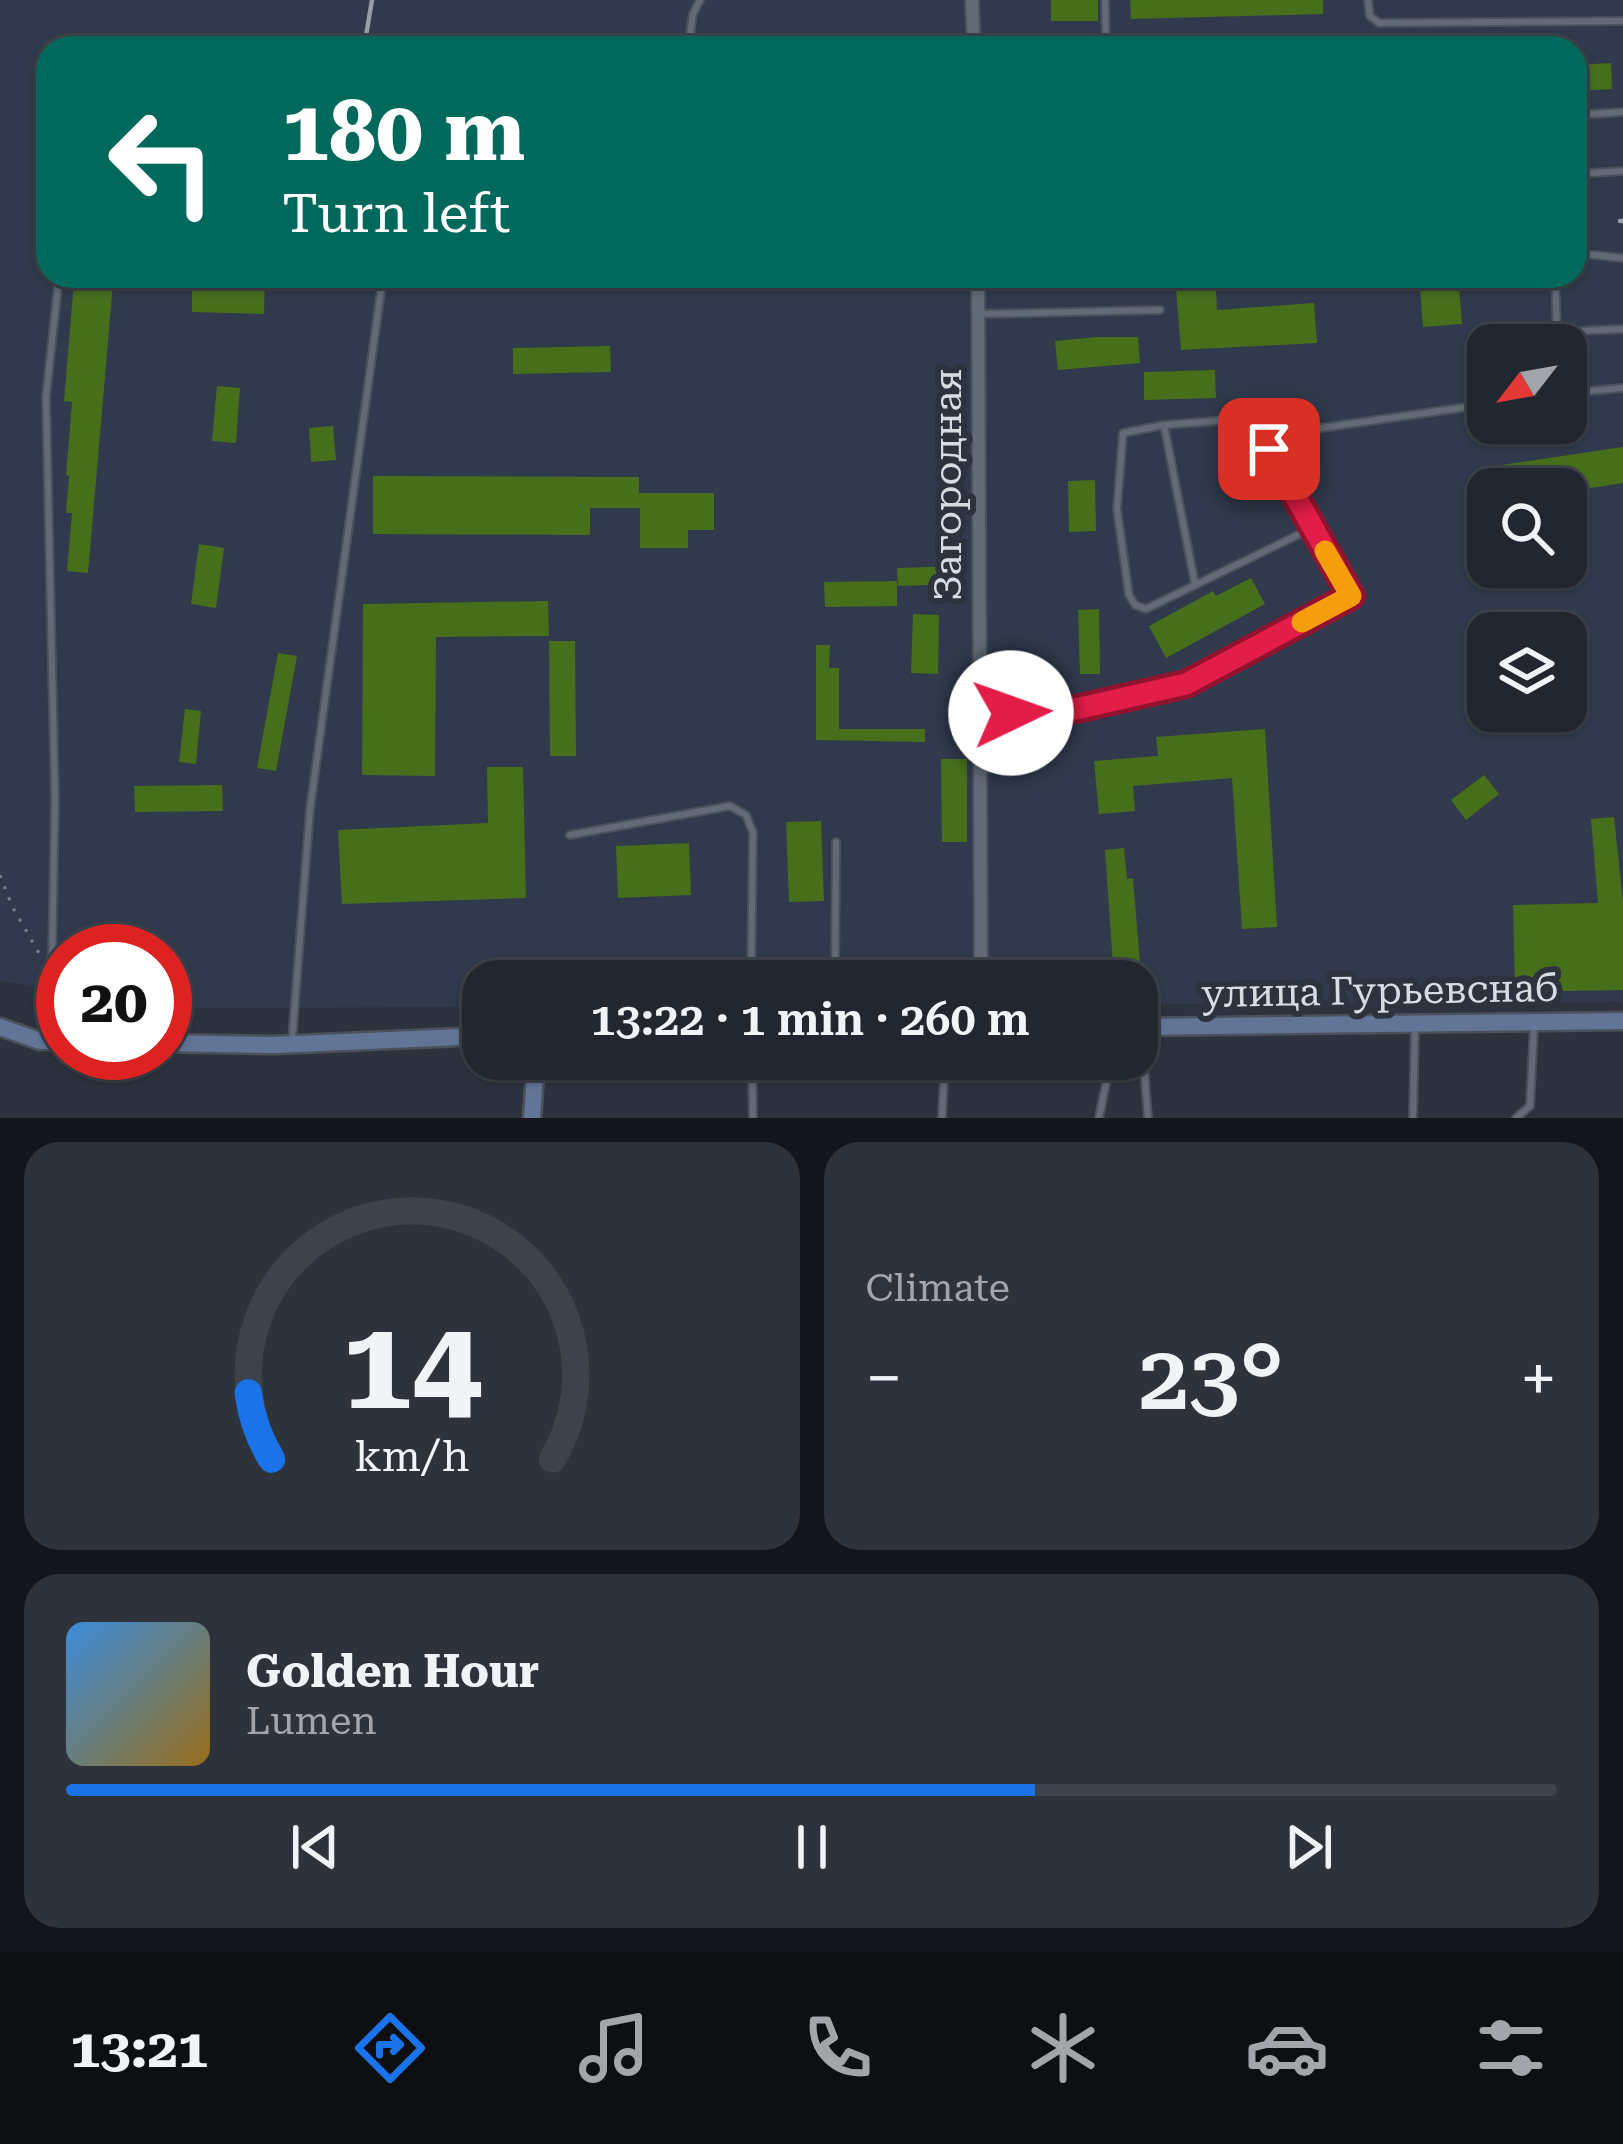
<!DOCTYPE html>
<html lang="en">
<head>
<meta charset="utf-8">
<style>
  :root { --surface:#21262f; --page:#2d323b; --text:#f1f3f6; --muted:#a2a5aa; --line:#3e434b; --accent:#1a73e8 }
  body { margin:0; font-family:"Roboto Serif",serif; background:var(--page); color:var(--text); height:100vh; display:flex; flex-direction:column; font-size:45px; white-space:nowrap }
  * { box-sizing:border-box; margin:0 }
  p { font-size:39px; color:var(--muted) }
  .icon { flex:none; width:66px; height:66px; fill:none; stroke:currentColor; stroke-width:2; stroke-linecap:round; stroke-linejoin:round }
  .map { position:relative; height:1118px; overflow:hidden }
  .drawer { display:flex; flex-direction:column; gap:24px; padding:24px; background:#12151a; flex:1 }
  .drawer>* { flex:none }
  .hud { position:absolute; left:36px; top:36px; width:1551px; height:252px; border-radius:36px; box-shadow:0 3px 9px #0004,0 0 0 3px var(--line); background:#00695c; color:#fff; overflow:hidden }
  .needle { width:78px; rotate:239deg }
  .controls { position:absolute; left:1467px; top:324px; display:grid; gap:24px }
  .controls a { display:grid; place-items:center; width:120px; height:120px; border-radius:24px; background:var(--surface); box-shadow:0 3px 9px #0004,0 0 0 3px var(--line); font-size:60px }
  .speed { position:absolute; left:36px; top:924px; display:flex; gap:24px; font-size:60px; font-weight:700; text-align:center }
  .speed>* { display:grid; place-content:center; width:156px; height:156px; border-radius:50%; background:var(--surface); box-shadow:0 3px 9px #0004,0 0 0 3px var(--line); line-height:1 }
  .speed .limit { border:18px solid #d22; background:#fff; color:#111 }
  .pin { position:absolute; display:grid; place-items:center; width:102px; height:102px; color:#fff; margin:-51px; border-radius:24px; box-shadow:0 6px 18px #0006 }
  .me { position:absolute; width:132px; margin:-66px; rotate:87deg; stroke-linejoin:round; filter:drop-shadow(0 0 9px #0008) }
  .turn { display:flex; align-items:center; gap:42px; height:252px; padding:0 48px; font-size:54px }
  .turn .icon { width:156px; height:156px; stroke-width:2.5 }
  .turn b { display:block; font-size:84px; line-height:102px }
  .big { font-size:90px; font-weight:600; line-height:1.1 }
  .drawer .card { flex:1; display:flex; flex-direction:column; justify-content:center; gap:18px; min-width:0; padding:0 42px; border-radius:36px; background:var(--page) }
  .drawer .dial { align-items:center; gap:0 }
  .dial svg { height:312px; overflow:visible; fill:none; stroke:var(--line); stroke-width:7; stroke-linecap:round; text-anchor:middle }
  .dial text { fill:var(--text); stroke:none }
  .song { display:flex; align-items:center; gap:36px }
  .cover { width:144px; height:144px; border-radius:18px; background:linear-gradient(135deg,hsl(210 70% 55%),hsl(40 70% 35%)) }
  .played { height:12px; border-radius:6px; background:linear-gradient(90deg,var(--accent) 65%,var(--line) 65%) }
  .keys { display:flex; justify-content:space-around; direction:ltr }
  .heat { display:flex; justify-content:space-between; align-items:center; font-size:66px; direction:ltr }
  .drawer .tiles { flex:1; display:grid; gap:24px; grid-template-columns:1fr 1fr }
  .card:last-child { grid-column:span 2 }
  .trip { position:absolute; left:462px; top:960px; width:696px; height:120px; border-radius:36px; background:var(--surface); box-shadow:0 3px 9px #0004,0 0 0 3px var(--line); font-weight:600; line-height:120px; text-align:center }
  .tabs { display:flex; height:192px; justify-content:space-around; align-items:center; background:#0d0f13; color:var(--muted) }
  .tabs .icon { width:84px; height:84px }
  .tabs .active { color:var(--accent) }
  .tabs b { font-size:54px; color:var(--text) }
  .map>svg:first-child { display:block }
</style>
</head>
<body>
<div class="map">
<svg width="1623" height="1118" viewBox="0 0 1623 1118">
  <rect width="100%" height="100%" fill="#2c333f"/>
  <!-- built -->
  <path fill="#303a4c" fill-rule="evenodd" d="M0,0h1623v1002l-486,2v-23h-654v26l-297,1 -21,-3v-54h-102v39l-63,-9zM48,48h1527v228h-1527zM1488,345h78v78h-78zM1488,489h78v78h-78zM1488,633h78v78h-78z"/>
  <!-- building -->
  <g fill="#466e1b">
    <rect x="1051" y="0" width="47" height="21"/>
    <path d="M1130,0h193v14l-192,5z"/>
    <path d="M1611,63l1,26 -37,2v-26z"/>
    <path d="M192,276h73l-1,38 -72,-2z"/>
    <path d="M1175,276h40l2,34 97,-7 3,40 -136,7z"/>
    <path d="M1419,276h39l4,48 -39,3z"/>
    <path d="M74,281l39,3 -25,289 -21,-2 5,-58h-6l3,-37 -3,-1 6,-73 -8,-1z"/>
    <path d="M1097,337h41l2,26 -82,7 -3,-29z"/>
    <path d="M610,346l1,26 -98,2v-26z"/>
    <path d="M1215,370l1,28 -72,2v-28z"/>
    <path d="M217,386l23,2 -4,55 -24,-2z"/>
    <path d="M333,426l3,34 -25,2 -2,-34z"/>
    <path d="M1623,447v36l-57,9 -75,-3 -3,-22z"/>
    <path d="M373,476l266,1v16h75v37h-26v18h-48v-40h-50v27l-217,-1z"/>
    <path d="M1095,480l1,51 -27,1 -1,-51z"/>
    <path d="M199,544l25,4 -8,60 -25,-4z"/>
    <path d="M961,566v18l-63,2 -1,-18z"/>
    <path d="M1251,578l14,26 -99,54 -17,-32 64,-35 3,5z"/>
    <path d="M897,581v25l-72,1 -1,-25z"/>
    <path d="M548,601l1,35 -113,1 -1,139 -73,-1 1,-171z"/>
    <path d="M1099,609l1,65h-20l-2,-64z"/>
    <path d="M913,614l26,1 -1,59 -27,-1z"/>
    <path d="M549,641h26l1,115h-26z"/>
    <path d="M816,645h14l-1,23h10v61h86v13l-109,-2z"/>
    <path d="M278,653l19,3 -21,115 -19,-3z"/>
    <path d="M185,709l16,2 -5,53 -17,-2z"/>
    <path d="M1265,729l12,198 -35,2 -10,-151 -99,8 2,25 -36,3 -5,-53 64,-5 -2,-19z"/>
    <path d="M941,759h26v83h-25z"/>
    <path d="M487,767h36l3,131 -184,6 -4,-74 150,-7z"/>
    <path d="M1484,775l15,19 -33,26 -15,-20z"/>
    <path d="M222,785l1,26 -88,1 -1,-26z"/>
    <path d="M1614,817l9,85v88l-108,2 -2,-87 85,-2 -7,-84z"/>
    <path d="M821,821l3,80 -35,1 -3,-80z"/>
    <path d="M689,843l2,52 -73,3 -2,-52z"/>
    <path d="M1124,848l3,31 6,-1 7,85 -27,2 -8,-115z"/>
  </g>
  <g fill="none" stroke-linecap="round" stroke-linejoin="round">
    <!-- lane casing -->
    <g stroke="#4b515b" stroke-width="10">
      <g id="lane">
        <path d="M1368,0l2,16 9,7 244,-2"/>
        <path d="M977,47l129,-3 -1,-44"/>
        <path d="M688,48l5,-34 7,-14"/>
        <path d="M1575,115l48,-3"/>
        <path d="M1575,174l48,-3"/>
        <path d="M1575,253l48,5"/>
        <path d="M1555,276l2,56"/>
        <path d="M981,314l179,-4"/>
        <path d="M1556,345l1,-13 66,-3"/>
        <path d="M1566,393l57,-5"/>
        <path d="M1164,425l31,159"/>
        <path d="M1269,449l52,-21 167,-24"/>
        <path d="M981,715l95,-6 110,-25 165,-88 -39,-68 -166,81 -11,-4 -6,-10 -12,-86 6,-76 41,-8 77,-6 28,30 43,79"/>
        <path d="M570,835l160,-29 16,9 7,18 -2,148"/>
        <path d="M835,981l1,-139"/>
        <path d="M1141,1031l7,87"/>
        <path d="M41,1037l11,-77 3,-161 -9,-402 12,-111"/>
        <path d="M292,1041l18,-232 73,-533"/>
        <path d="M752,1059l1,59"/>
        <path d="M942,1118l3,-59"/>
        <path d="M1099,1118l12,-59"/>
        <path d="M1413,1118l2,-91"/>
        <path d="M1516,1118l14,-12 4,-81"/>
      </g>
    </g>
    <!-- street casing -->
    <g stroke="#4b515b" stroke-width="16">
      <g id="street">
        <path d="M972,0l2,48"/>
        <path d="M978,276l3,705"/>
      </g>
    </g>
    <!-- secondary casing -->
    <g stroke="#4b515b" stroke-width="21">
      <g id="secondary">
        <path d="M0,1027l40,14h23"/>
        <path d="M1137,1027l486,-6"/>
        <path d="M165,1043l109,2 209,-9"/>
        <path d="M532,1118l4,-59"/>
      </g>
    </g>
    <!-- path -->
    <path stroke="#7b818b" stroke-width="3" stroke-dasharray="3 9" stroke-linecap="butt" d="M0,875l12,31 28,49"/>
    <!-- lane -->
    <use href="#lane" stroke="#626a77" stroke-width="6"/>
    <!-- street -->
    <use href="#street" stroke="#626a77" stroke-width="12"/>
    <!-- secondary -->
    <use href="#secondary" stroke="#627597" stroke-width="16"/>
    <!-- rail -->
    <g stroke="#989ea6" stroke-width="4.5">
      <path d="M364,48l8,-48"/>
      <path d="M1620,221h3"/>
    </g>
  </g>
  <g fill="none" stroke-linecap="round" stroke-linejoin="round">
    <!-- route casing -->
    <g stroke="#92132f" stroke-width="30">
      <path id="route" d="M1011,713l65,-4 110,-25 165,-88 -82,-147"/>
    </g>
    <!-- route -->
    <use href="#route" stroke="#e11d48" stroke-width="21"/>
    <!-- slow -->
    <path stroke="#f59e0b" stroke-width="21" d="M1302,622l49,-26 -26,-45"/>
  </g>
  <g text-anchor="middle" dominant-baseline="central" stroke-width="12" stroke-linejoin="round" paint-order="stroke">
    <!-- street labels -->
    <g font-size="39" fill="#d7dce3" stroke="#2c333f">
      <text transform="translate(948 485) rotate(-90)">Загородная</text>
      <text transform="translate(1380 991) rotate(-1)">улица Гурьевснаб</text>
    </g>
  </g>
</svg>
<div class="controls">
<a><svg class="needle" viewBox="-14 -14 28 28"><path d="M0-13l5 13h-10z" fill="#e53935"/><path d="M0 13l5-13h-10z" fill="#a2a5aa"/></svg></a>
<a><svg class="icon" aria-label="search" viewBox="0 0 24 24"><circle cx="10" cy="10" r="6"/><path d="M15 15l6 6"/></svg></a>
<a><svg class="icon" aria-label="layers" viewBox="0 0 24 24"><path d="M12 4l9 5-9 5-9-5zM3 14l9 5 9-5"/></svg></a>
</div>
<div class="speed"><div class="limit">20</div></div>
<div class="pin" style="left:1269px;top:449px;background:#d93025"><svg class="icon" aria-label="arrive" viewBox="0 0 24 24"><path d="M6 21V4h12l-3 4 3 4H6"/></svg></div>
<svg class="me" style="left:1011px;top:713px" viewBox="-20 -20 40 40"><circle r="19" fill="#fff"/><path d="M0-13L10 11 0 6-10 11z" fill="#e11d48"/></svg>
<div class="trip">13:22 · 1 min · 260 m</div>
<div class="hud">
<div class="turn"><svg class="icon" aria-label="left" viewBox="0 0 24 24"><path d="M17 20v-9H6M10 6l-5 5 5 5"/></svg><div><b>180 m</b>Turn left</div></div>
</div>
</div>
<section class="drawer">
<div class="tiles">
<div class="card dial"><svg viewBox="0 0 100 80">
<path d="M14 69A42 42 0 1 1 86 69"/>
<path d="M14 69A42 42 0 0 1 8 52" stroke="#1a73e8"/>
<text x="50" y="56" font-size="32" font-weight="700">14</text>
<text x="50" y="72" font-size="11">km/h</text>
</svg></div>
<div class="card"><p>Climate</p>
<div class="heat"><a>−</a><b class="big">23°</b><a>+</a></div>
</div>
<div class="card">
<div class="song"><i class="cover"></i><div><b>Golden Hour</b><p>Lumen</p></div></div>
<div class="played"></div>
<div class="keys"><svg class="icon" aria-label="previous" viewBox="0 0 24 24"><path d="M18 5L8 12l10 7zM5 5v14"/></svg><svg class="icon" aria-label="pause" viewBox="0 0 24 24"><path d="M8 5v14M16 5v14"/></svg><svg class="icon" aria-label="next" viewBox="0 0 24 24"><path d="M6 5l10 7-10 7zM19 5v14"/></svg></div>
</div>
</div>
</section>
<nav class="tabs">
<b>13:21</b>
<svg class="icon active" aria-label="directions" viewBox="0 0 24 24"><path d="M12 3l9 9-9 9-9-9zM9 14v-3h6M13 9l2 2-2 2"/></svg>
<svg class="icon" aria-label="music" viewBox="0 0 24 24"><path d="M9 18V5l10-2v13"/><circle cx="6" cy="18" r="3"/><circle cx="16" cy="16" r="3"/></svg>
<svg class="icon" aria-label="phone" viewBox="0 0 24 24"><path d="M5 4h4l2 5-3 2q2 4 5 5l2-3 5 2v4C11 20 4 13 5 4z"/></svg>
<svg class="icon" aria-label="climate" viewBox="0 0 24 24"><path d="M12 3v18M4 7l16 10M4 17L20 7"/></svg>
<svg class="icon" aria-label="car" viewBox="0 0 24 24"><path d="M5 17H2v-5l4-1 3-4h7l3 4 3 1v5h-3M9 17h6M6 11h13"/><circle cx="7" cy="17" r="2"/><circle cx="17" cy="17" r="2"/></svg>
<svg class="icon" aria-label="filters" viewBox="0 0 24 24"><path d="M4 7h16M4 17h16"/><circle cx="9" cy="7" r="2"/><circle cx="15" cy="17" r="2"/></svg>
</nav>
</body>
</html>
